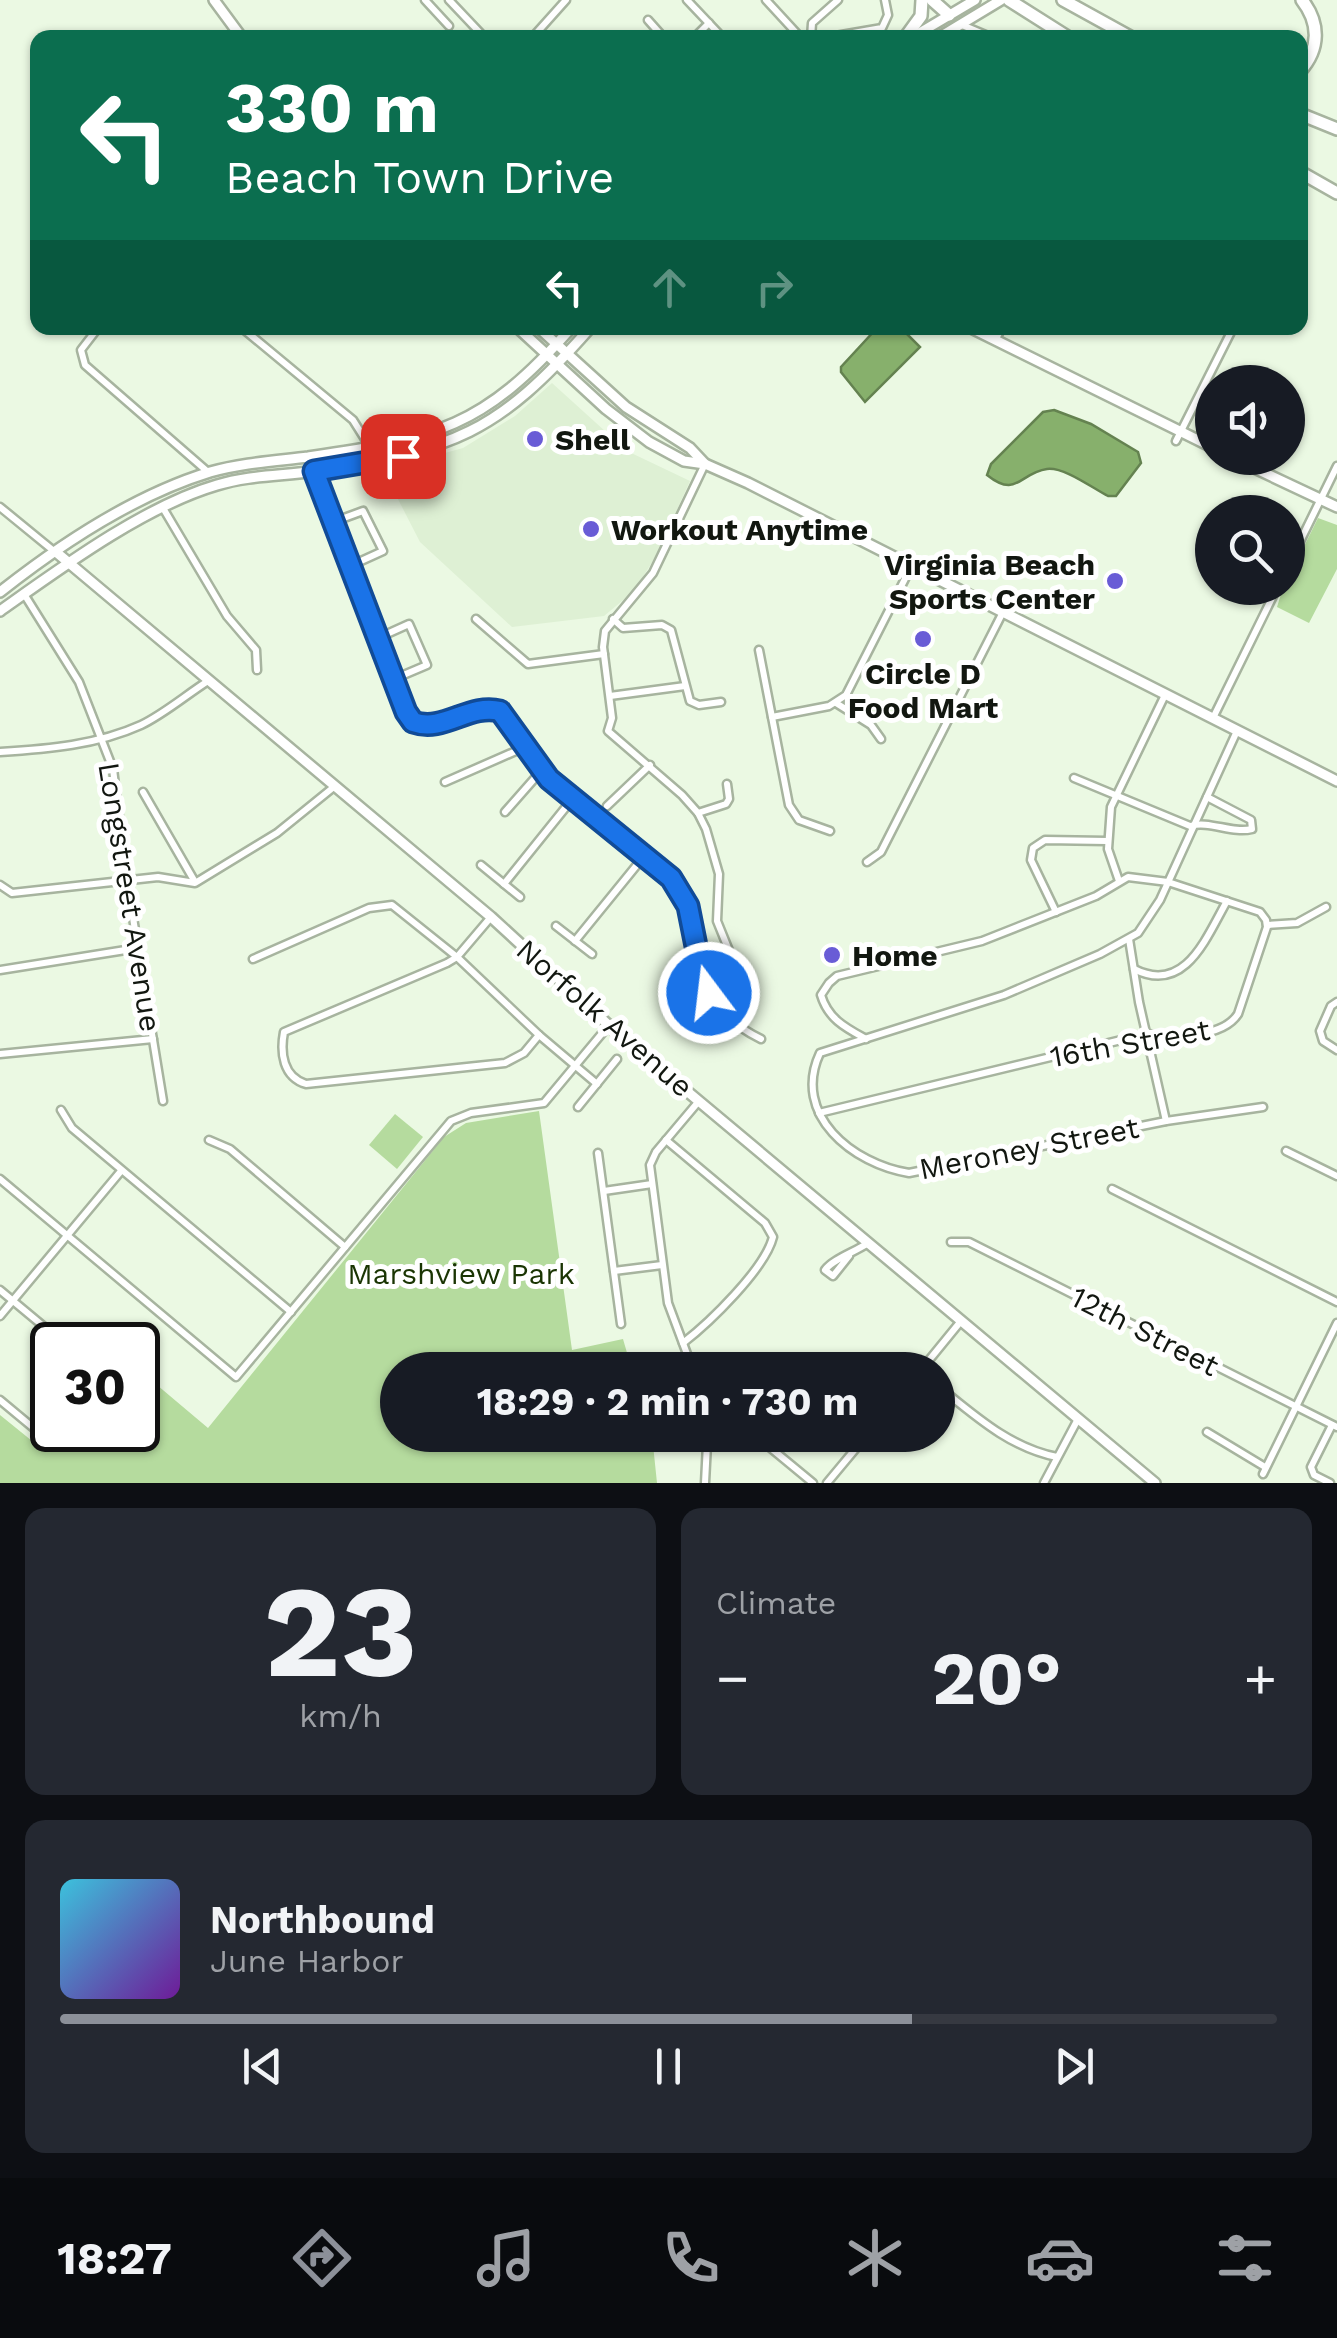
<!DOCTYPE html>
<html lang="en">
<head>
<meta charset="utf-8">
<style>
  :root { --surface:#171b24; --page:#242831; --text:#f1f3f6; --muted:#9ea1a6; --line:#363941; --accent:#8c9099 }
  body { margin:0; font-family:"Work Sans",sans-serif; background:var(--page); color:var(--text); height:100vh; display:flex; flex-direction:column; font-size:38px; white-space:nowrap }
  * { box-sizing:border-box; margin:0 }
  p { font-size:32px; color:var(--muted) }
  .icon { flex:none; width:55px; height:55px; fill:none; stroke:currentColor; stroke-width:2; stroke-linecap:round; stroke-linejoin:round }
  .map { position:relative; height:1483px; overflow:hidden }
  .side { display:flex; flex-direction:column; gap:25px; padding:25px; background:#0d0f14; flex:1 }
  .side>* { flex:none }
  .top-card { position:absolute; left:30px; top:30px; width:1278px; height:305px; border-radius:20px; box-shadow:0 2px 8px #0004; background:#0b6e4f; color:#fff; overflow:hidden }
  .fabs { position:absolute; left:1195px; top:365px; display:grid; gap:20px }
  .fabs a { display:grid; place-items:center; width:110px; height:110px; border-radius:50%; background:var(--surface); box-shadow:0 2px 8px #0004; font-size:50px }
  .speed { position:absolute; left:30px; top:1322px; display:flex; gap:20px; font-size:50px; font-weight:700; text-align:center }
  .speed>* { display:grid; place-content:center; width:130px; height:130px; border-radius:50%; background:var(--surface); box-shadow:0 2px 8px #0004; line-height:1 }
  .speed .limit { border:5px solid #111; border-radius:15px; background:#fff; color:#111 }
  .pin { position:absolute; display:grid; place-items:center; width:85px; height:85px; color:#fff; margin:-42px; border-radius:20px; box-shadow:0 5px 15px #0006 }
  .me { position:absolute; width:110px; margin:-55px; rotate:345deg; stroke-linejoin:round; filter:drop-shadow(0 0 8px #0008) }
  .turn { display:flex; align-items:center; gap:35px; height:210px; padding:0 30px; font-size:45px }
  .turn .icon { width:130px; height:130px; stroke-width:2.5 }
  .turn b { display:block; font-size:70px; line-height:85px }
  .lanes { display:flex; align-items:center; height:95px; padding:0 30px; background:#0003; justify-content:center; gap:50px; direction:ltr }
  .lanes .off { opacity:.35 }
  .big { font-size:75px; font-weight:700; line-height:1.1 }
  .side .tile { flex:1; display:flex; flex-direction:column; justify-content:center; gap:15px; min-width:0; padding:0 35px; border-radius:20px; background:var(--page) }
  .side .dial { align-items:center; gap:0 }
  .dial b { font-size:130px; line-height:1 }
  .song { display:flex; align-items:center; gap:30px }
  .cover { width:120px; height:120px; border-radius:15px; background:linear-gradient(135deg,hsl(190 70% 55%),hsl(280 70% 35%)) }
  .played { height:10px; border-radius:5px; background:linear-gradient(90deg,var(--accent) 70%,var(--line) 70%) }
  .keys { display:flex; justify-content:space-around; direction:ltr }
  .heat { display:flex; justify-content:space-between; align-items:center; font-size:55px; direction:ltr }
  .side .tiles { flex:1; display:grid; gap:25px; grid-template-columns:1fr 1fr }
  .tile:last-child { grid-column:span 2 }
  .trip { position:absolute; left:380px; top:1352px; width:575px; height:100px; border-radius:50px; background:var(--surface); box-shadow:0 2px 8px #0004; font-weight:700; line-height:100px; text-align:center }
  .tabs { display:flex; height:160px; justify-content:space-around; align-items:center; background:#090b0e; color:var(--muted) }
  .tabs .icon { width:70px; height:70px }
  .tabs .current { color:var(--accent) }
  .tabs b { font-size:45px; color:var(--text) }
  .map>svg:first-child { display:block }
</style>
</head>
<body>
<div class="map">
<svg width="1337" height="1483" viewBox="0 0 1337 1483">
  <rect width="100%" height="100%" fill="#ebf9e3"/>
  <!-- built -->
  <path fill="#def0d4" d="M552,383l75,68 63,30 -34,75 -22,35 -30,25 -92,11 -92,-85 -37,-72 80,-22 52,-32z"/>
  <!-- green -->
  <g fill="#b5db9e">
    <path d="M1318,518l19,7v44l-28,54 -32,-16 6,-19h5v-9z"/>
    <path d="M539,1111l33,239 51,-11 9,31h-234v65h254l5,48h-657v-68l42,34 16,-19h80v-61l70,59 236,-291 22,-14z"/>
    <path d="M395,1114l28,23 -26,32 -28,-24z"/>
  </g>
  <!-- water -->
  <g fill="#87b06c" stroke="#648250" stroke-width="2.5">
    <path d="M877,328h24l19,19 -55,55 -24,-30v-5z"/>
    <path d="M1054,410l37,14 47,28 3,11 -25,33h-8c-16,-8 -43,-29 -61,-27 -28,4 -30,30 -60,6l4,-11 52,-52z"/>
  </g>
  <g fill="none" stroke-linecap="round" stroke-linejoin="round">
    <!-- street casing -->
    <g stroke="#a7b49f" stroke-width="11">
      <g id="street">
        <path d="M425,0l24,26"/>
        <path d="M449,0l36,38"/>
        <path d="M687,0l36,38"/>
        <path d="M766,0l35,38"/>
        <path d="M648,20l16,18"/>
        <path d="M962,25l31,13"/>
        <path d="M532,38l34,-38"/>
        <path d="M694,38l15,-15"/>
        <path d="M811,38l1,-15 26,-23"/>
        <path d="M824,38l58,-10 6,-13 -3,-15"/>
        <path d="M98,328l-17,22 4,15 123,107"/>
        <path d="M242,328l111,92 17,27"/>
        <path d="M995,340l7,-12"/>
        <path d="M1176,441l57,-113"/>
        <path d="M308,457l105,265c31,11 56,-19 87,-11 20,20 28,49 50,69 37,32 103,69 129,110 35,56 2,110 82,149"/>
        <path d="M705,464l-52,109 -48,58 -2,16 9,71 -4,13 74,64 16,18 8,16 13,45 -2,47 15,37 8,41"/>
        <path d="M0,507l55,45"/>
        <path d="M163,508l64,108 29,34 1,20"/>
        <path d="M333,522l30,-11 20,40 -33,15"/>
        <path d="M1288,566l49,-100"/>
        <path d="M24,594l55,88 34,87 14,112 36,220"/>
        <path d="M476,619l52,45 76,-10"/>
        <path d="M613,619l10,9 39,-3 9,5 19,71 9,4 22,-3"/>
        <path d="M378,638l31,-14 18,41 -33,14"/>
        <path d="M759,650l30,155 10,15 31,11"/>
        <path d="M610,696l75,-10"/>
        <path d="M836,703l35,22 10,14"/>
        <path d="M772,717l57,-11 17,-11 65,-128"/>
        <path d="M1213,718l64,-130"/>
        <path d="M1237,731l-77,169 -22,33 -38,21 -96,41 -184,58c-29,62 33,111 89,120l257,-52 97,-14"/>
        <path d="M0,752c48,-3 97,-7 141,-27 23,-11 45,-30 67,-44"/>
        <path d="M1074,778l116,48c19,-6 42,8 62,3l-1,-9 -44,-23"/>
        <path d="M445,782l80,-35"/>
        <path d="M143,792l52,90"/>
        <path d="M607,806l43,-41"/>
        <path d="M505,812l37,-42"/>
        <path d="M698,813l28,-9 3,-5 -2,-15"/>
        <path d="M867,862l14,-10 122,-240"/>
        <path d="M481,865l39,32"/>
        <path d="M1119,881l-11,-32 3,-42 54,-112"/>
        <path d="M504,884l70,-87"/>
        <path d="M0,885l12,8 146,-16 37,6 82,-50 58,-47"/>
        <path d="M1056,912l-25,-52 2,-12 12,-8 62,1"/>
        <path d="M491,917l-34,40 -10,6 -163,69c-4,21 -1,45 22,52l199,-21 19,-10 15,-18"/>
        <path d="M1267,925l30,-2 29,-16"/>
        <path d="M556,926l36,28"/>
        <path d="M1129,939l10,63 27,119"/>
        <path d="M575,941l70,-86"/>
        <path d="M253,959l116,-51 23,-3 65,52 82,78 58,49"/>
        <path d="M1134,969c51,26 72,-31 93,-68"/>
        <path d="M0,970l138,-22"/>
        <path d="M1337,1002l-6,4 -11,25 3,10 14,9"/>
        <path d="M0,1054l153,-15"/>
        <path d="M578,1107l39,-48"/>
        <path d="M61,1110l11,18 219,184"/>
        <path d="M819,1113l327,-79c25,3 76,5 92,-20l29,-87 -1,-7 -6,-8 -92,-30 -40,-5 -32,19 -114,45 -145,35 -8,7 -8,12c7,24 25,33 45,44"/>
        <path d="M209,1140l21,9 115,98"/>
        <path d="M666,1140l99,83 8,14c-8,32 -64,86 -90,106"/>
        <path d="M1286,1151l51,25"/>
        <path d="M598,1153l23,171"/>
        <path d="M0,1179l236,198 215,-256 20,-8 73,-10 65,-78"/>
        <path d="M1112,1189l225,113"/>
        <path d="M604,1191l48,-7"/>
        <path d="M951,1242h18l368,185"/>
        <path d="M849,1256l-16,20 -8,-6c8,-11 30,-18 43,-27"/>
        <path d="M614,1271l48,-6"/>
        <path d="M0,1290l66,55"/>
        <path d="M0,1316l121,-145"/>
        <path d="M693,1370l-25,-67 -18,-138 6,-13 43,-51"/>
        <path d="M921,1370l40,-49"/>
        <path d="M938,1386c36,29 72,62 119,71"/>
        <path d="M0,1400l42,35"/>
        <path d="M1207,1432l58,35"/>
        <path d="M755,1435l58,48"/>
        <path d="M1263,1474l74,-151"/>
        <path d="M705,1483l2,-39 7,-9"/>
        <path d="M827,1483l40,-48"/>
        <path d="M1044,1483l34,-64"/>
        <path d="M1330,1483l-16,-8 -3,-8 21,-42"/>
      </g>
    </g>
    <!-- secondary casing -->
    <g stroke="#a7b49f" stroke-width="14">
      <g id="secondary">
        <path d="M911,38l64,-38"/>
        <path d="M938,38l63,-38"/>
        <path d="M971,328l241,119"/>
        <path d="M1233,458l104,49"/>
        <path d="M56,552l435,365 124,114 540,452"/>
        <path d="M0,592c62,-49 135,-97 210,-120 32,-9 65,-11 98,-15 129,-19 175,-29 263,-129"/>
        <path d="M0,611c62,-44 145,-105 217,-126 32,-10 66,-9 99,-14 138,-22 180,-36 274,-143"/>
      </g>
    </g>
    <!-- primary casing -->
    <g stroke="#a7b49f" stroke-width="14">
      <g id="primary">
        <path d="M214,0l28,38"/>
        <path d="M518,328l88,81 43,33 35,19 21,3 43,19 589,298"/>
        <path d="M539,328l87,79 64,41 15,16"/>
      </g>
    </g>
    <!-- highway casing -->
    <g stroke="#a7b49f" stroke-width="16">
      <g id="highway">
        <path d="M932,0l17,15"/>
        <path d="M1009,0l60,38"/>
        <path d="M1063,0l69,38"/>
        <path d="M905,38l16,-22 1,-16"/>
        <path d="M1300,71c20,-22 20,-48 2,-71"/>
        <path d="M1300,114l37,15"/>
        <path d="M1300,172l37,21"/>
      </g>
    </g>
    <!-- street -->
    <use href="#street" stroke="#fff" stroke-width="6"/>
    <!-- secondary -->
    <use href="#secondary" stroke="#fff" stroke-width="9"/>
    <!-- primary -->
    <use href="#primary" stroke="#fff" stroke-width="9"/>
    <!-- highway -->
    <use href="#highway" stroke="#fff" stroke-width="11"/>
  </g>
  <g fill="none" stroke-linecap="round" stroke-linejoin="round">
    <!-- route casing -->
    <g stroke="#114b97" stroke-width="25">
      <path id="route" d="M403,456l-89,15 92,241 7,10c31,11 56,-19 87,-11l49,68 122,99 17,28 14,70 7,17"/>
    </g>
    <!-- route -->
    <use href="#route" stroke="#1a73e8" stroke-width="18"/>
  </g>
  <!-- markers -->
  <g fill="#695cd6" stroke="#fff" stroke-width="4">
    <circle cx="535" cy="439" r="10"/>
    <circle cx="591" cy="529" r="10"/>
    <circle cx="1115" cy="581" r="10"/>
    <circle cx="923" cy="639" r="10"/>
    <circle cx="832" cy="955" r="10"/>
  </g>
  <g text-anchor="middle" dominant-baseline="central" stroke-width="10" stroke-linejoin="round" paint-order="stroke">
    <!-- poi labels -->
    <g font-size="30" font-weight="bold" fill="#121710" stroke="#fff" text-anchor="start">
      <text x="555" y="439">Shell</text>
      <text x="611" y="529">Workout Anytime</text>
      <text x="1095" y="564" text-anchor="end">Virginia Beach<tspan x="1095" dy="34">Sports Center</tspan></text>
      <text x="923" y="673" text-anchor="middle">Circle D<tspan x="923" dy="34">Food Mart</tspan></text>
      <text x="852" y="955">Home</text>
    </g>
    <!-- street labels -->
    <g font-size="30" fill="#121710" stroke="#fff">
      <text transform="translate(130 897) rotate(81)">Longstreet Avenue</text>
      <text transform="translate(605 1018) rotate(41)">Norfolk Avenue</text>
      <text transform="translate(1130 1043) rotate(-10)">16th Street</text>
      <text transform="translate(1029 1148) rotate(-11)">Meroney Street</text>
      <text transform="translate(1145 1331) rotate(27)">12th Street</text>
    </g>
    <!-- park labels -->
    <g font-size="30" fill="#1a3503" stroke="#fff">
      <text x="461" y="1273">Marshview Park</text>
    </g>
  </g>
</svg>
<div class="fabs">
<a><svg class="icon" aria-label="sound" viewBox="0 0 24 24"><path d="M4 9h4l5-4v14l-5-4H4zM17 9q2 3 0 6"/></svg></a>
<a><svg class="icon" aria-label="search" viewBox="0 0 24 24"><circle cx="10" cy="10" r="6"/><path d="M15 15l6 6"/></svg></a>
</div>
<div class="speed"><div class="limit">30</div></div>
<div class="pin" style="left:403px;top:456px;background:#d93025"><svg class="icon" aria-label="arrive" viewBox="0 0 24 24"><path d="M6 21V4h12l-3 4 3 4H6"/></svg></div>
<svg class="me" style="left:709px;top:993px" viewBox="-20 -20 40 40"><circle r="17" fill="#1a73e8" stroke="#fff" stroke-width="3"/><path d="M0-11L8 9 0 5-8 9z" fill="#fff"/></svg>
<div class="trip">18:29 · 2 min · 730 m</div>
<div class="top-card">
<div class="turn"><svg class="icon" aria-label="left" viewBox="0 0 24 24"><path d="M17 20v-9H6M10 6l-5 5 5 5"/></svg><div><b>330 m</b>Beach Town Drive</div></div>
<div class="lanes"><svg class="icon" aria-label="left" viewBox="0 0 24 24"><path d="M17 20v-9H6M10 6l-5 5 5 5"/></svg><svg class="icon off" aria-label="ahead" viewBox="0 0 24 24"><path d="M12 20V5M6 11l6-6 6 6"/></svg><svg class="icon off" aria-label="right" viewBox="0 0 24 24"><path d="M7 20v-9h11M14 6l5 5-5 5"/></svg></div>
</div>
</div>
<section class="side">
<div class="tiles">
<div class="tile dial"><b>23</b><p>km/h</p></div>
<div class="tile"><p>Climate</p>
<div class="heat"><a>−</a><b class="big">20°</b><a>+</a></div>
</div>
<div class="tile">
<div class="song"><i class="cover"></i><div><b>Northbound</b><p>June Harbor</p></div></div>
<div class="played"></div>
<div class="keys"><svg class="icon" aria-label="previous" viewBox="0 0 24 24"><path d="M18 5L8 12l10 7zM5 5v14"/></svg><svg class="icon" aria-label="pause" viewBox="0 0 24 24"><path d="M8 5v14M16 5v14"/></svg><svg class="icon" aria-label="next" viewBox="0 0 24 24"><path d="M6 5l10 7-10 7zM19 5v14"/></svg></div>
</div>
</div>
</section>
<nav class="tabs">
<b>18:27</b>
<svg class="icon current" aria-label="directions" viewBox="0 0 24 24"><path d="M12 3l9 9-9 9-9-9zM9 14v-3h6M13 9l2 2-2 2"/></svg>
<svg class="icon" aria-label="music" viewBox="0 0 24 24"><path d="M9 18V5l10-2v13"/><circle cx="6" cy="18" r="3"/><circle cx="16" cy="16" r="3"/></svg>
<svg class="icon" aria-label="phone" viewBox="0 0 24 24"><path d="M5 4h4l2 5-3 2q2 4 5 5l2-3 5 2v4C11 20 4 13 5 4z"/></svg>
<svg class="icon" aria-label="climate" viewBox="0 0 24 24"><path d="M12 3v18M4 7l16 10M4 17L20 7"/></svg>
<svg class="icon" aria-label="car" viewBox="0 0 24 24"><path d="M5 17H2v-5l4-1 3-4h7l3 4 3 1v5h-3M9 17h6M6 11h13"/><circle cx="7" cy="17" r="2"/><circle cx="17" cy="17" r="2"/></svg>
<svg class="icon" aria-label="filters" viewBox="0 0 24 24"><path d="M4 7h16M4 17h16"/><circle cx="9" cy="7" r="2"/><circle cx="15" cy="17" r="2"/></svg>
</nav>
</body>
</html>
